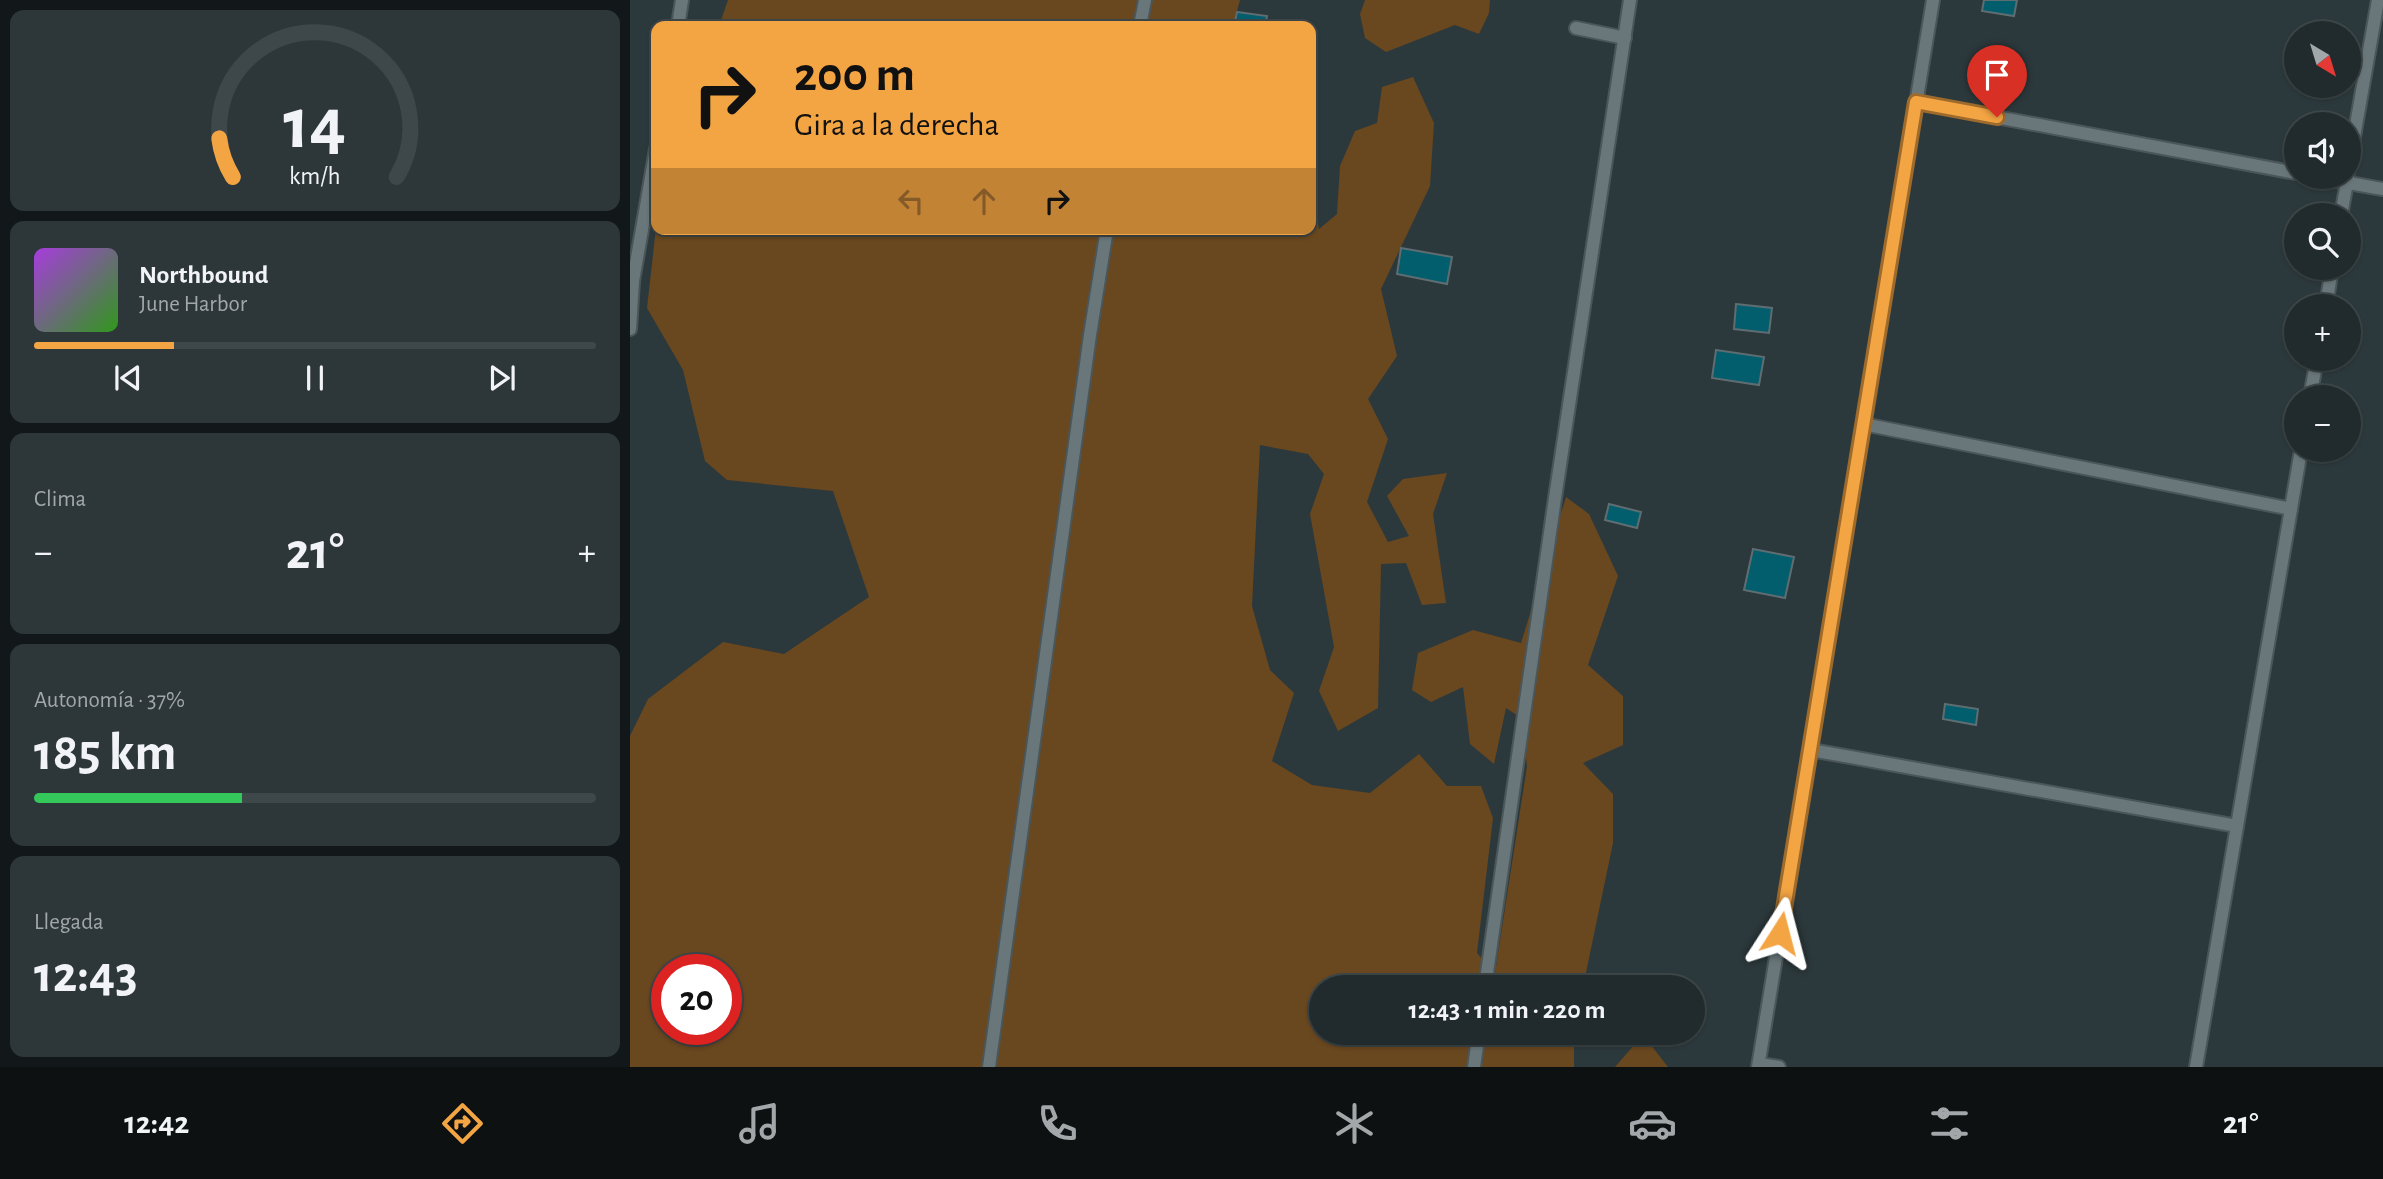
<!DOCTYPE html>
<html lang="es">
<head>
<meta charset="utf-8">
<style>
  :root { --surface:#212b2d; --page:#2d3739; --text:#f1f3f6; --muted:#a2a7aa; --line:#3e4749; --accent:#f3a443 }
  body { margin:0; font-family:"Alegreya Sans",sans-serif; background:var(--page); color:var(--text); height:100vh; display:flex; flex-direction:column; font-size:26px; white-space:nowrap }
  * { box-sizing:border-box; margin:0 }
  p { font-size:23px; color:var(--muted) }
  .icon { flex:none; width:38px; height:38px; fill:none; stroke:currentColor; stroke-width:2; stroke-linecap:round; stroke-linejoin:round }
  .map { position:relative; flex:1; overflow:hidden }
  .panel { display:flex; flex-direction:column; gap:10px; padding:10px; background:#121819; width:630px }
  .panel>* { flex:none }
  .guide { position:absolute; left:21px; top:21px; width:665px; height:214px; border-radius:14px; box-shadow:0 2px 5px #0004,0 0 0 2px var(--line); background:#f3a443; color:#111; overflow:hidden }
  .needle { width:46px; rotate:142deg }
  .buttons { position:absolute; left:1654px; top:21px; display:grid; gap:14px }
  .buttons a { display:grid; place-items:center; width:77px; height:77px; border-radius:50%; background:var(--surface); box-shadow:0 2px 5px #0004,0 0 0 2px var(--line); font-size:35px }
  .speed { position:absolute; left:21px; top:954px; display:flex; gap:14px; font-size:35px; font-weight:700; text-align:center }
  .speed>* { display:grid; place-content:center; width:91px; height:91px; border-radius:50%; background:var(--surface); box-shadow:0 2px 5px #0004,0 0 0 2px var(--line); line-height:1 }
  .speed .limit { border:10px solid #d22; background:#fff; color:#111 }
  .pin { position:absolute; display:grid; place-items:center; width:60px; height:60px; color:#fff; margin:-72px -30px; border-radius:50% 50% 50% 0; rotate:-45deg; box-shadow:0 0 7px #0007 }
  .pin .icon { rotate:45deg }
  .me { position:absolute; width:77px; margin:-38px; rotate:9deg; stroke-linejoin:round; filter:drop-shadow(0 0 5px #0008) }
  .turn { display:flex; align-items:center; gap:24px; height:147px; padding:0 28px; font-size:32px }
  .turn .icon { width:91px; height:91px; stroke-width:2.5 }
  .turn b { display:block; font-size:49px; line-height:60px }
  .lanes { display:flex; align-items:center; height:66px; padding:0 28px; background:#0003; justify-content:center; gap:35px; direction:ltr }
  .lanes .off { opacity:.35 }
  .big { font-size:52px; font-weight:700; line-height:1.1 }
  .panel .widget { flex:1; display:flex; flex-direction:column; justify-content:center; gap:10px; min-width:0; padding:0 24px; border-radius:14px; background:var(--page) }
  .panel .dial { align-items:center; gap:0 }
  .dial svg { height:182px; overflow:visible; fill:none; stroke:var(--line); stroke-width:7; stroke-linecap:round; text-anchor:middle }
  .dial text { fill:var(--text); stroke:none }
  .song { display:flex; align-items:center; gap:21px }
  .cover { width:84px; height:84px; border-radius:10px; background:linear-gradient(135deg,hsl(280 70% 55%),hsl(110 70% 35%)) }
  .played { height:7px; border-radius:4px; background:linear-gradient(90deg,var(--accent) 25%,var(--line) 25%) }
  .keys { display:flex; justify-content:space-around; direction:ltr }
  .heat { display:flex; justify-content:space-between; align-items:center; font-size:38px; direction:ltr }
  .charge { height:10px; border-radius:5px; background:linear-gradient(90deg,#34c759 37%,var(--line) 0) }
  .trip { position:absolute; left:679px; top:975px; width:396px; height:70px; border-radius:35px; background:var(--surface); box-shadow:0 2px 5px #0004,0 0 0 2px var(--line); font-weight:700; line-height:70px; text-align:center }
  .tab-bar { display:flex; height:112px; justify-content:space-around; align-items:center; background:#0d1112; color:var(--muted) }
  .tab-bar .icon { width:49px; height:49px }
  .tab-bar .active { color:var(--accent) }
  .tab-bar b { font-size:32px; color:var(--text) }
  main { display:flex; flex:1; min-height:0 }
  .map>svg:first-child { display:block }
</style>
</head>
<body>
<main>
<section class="panel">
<div class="widget dial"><svg viewBox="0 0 100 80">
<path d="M14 69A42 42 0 1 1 86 69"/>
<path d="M14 69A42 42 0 0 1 8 52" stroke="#f3a443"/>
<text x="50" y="56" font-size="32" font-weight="700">14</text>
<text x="50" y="72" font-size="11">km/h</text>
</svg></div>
<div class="widget">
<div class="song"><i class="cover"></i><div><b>Northbound</b><p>June Harbor</p></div></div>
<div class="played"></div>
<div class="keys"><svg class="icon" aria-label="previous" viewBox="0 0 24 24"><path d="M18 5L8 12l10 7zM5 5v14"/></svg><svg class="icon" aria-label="pause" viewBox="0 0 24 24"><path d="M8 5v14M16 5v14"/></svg><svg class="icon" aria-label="next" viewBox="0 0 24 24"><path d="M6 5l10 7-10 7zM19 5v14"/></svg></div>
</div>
<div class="widget"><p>Clima</p>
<div class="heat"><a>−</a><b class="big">21°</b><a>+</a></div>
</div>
<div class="widget"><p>Autonomía · 37%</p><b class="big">185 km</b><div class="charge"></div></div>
<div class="widget"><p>Llegada</p><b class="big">12:43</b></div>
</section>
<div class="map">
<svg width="1753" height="1067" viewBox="0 0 1753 1067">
  <rect width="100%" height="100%" fill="#2c393c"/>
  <!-- green -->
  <g fill="#69471f" fill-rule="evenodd">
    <path d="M98,0h512l-7,26h-514z"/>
    <path d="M735,0h125l-1,13 -10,21 -24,-9 -69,27 -21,-14 -5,-24z"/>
    <path d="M783,77l21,46 -4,63 -49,103 16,67 -29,43 20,40 -21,63 21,40 21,-6 -22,-40 16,-17 44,-6 -14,41 13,89 -24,2 -16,-42 -25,1 -3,144 -40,23 -19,-40 15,-44 -24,-133 14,-40 -16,-20 -48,-9 -8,161 18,64 24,23 -22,68 40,24 58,8 49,-39 28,32h34l12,32 -16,135 18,20 32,-207 -6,-48 -15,-10 -12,56 -24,-20 -7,-57 -32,15 -19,-12 6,-37 55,-23 48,13 45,-146 23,17 29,62 -30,89 35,31v49l-40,18 30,31v49l-30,144h-262v45l253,1v34h-944v-331l18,-37 75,-57 61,12 85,-57 -36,-106 -106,-11 -22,-19 -22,-91 -36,-62 9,-80 655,1v-42l8,42 18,-15 3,-48 15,-35 22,-8 5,-36zM37,970h59v59h-59z"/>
    <path d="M1013,1035l25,32h-53z"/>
  </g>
  <!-- building -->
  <g fill="#025d6c" stroke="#5e6d71" stroke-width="2">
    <path d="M1354,0h33l-3,16 -32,-5z"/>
    <path d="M607,12l30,4 -2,10h-31z"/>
    <path d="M771,248l51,9 -5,27 -50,-10z"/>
    <path d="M1106,304l36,4 -3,25 -35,-4z"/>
    <path d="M1086,350l48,7 -5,28 -47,-7z"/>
    <path d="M979,504l32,8 -4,16 -32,-8z"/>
    <path d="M1123,549l41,8 -9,41 -41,-8z"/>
    <path d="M1315,704l33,5 -2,16 -33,-6z"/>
  </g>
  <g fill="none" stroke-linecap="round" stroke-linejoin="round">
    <!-- lane casing -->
    <g stroke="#4b5659" stroke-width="16">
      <g id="lane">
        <path d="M48,26l4,-26"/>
        <path d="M510,26l5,-26"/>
        <path d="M946,28l49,10"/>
        <path d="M1286,102l380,71"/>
        <path d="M1718,171l30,-171"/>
        <path d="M1685,177l68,12"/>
        <path d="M1711,215l7,-38"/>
        <path d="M1696,306l6,-38"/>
        <path d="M0,329l3,-48 23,-132"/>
        <path d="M1680,397l7,-38"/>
        <path d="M1233,424l428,85"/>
        <path d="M1181,750l426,76"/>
        <path d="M855,987l70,-489 75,-498"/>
        <path d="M1129,1064l20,3"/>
        <path d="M359,1067l101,-732 17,-106"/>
        <path d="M844,1067l5,-35"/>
        <path d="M1128,1067l175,-1067"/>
        <path d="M1566,1067l105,-617"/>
      </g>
    </g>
    <!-- lane -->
    <use href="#lane" stroke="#69777b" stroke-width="12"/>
  </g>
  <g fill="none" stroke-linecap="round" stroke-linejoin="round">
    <!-- route casing -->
    <g stroke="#9e6b2c" stroke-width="18">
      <path id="route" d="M1150,933l136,-831 81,15"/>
    </g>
    <!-- route -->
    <use href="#route" stroke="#f3a443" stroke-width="12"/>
  </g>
</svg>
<div class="buttons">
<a><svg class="needle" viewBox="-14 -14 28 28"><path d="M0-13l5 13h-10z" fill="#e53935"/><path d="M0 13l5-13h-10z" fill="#a2a7aa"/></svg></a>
<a><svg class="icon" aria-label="sound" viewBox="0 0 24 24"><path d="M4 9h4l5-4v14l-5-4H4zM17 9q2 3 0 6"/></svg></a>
<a><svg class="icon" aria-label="search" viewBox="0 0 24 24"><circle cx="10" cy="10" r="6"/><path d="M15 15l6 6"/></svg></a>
<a>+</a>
<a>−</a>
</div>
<div class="speed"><div class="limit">20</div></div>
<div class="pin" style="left:1367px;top:117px;background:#d93025"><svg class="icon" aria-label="arrive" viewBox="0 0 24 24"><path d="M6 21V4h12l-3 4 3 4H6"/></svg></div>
<svg class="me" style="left:1150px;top:933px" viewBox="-20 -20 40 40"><path d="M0-17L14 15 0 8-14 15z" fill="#f3a443" stroke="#fff" stroke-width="4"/></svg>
<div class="trip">12:43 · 1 min · 220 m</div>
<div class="guide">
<div class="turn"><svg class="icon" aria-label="right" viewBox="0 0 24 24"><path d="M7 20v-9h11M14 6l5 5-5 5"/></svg><div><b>200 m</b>Gira a la derecha</div></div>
<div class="lanes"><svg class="icon off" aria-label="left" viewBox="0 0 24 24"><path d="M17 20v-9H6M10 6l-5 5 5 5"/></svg><svg class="icon off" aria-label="ahead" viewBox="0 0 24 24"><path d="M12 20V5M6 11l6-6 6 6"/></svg><svg class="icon" aria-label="right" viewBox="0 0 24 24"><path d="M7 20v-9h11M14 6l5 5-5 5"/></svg></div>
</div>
</div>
</main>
<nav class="tab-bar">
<b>12:42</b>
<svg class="icon active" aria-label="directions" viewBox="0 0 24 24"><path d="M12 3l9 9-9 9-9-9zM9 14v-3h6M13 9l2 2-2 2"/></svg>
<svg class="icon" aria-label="music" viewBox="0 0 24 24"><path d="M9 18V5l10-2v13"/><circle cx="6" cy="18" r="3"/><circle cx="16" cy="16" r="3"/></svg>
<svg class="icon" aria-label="phone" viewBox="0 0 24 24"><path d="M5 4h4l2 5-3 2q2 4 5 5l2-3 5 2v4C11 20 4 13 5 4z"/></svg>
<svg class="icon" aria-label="climate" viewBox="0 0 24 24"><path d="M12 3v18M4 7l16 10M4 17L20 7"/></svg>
<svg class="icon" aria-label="car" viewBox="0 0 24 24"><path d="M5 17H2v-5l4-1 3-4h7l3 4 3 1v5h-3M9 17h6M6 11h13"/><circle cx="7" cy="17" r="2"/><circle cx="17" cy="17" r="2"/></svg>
<svg class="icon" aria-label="filters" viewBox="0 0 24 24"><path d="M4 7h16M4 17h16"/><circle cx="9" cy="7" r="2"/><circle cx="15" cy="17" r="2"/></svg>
<b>21°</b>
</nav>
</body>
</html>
